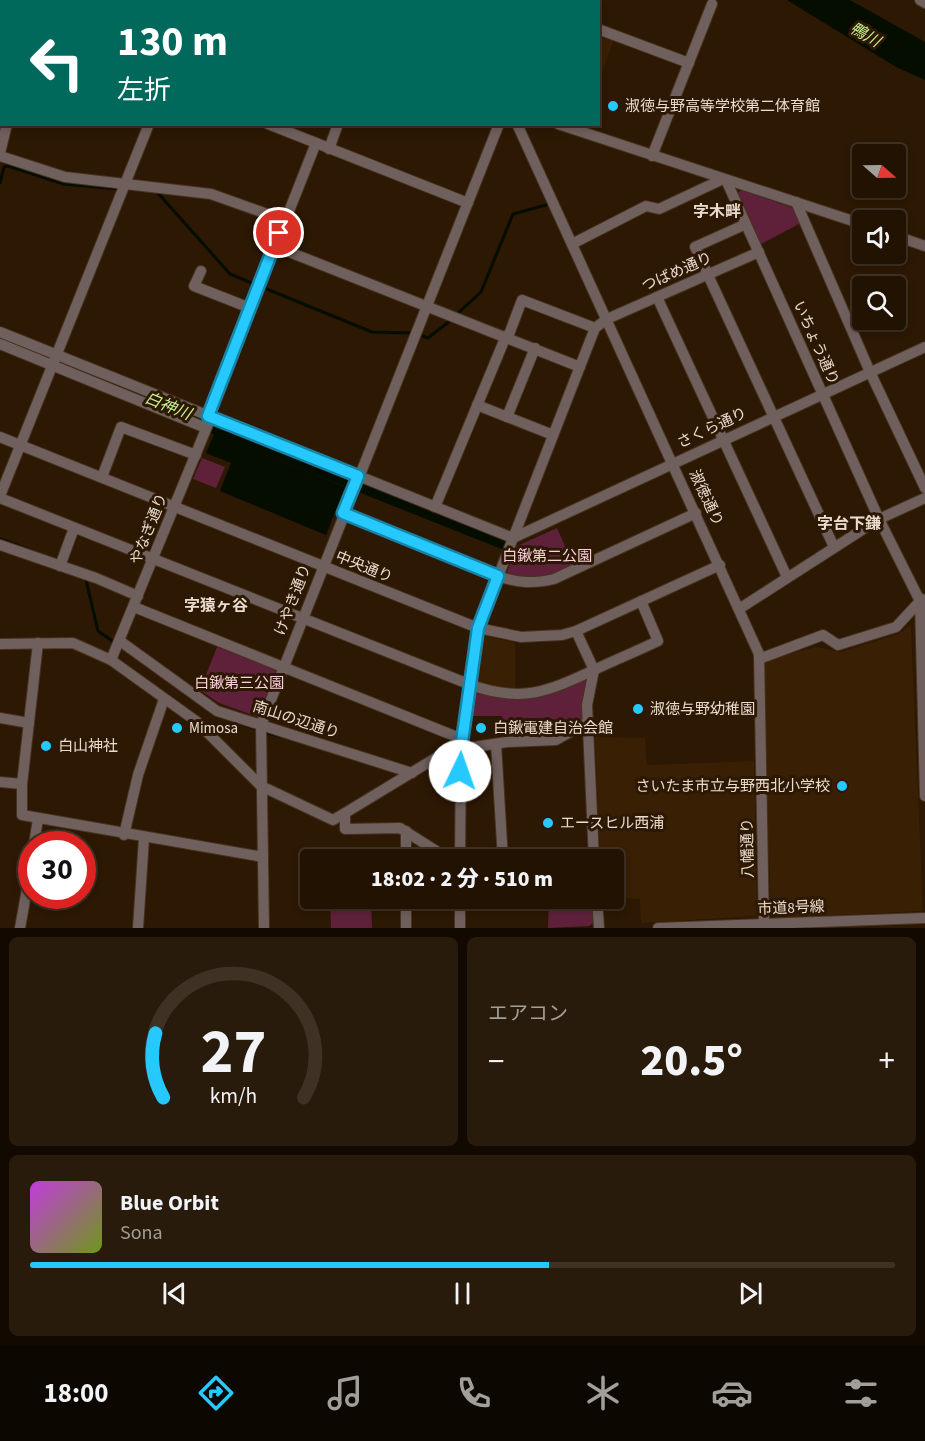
<!DOCTYPE html>
<html lang="ja">
<head>
<meta charset="utf-8">
<style>
  :root { --surface:#211202; --page:#291b0c; --text:#f1f3f6; --muted:#a29e99; --line:#3e3224; --accent:#25c9fe }
  body { margin:0; font-family:"Source Sans 3","Noto Sans JP",sans-serif; background:var(--page); color:var(--text); height:100vh; display:flex; flex-direction:column; font-size:22px; white-space:nowrap }
  * { box-sizing:border-box; margin:0 }
  p { font-size:20px; color:var(--muted) }
  .icon { flex:none; width:33px; height:33px; fill:none; stroke:currentColor; stroke-width:2; stroke-linecap:round; stroke-linejoin:round }
  .map { position:relative; height:928px; overflow:hidden }
  .panel { display:flex; flex-direction:column; gap:9px; padding:9px; background:#120a01; flex:1 }
  .panel>* { flex:none }
  .top-card { position:absolute; left:0px; top:0px; width:600px; height:126px; box-shadow:0 3px 9px #0003,0 0 0 2px var(--line); background:#00695c; color:#fff; overflow:hidden }
  .needle { width:39px; rotate:110deg }
  .fabs { position:absolute; left:852px; top:144px; display:grid; gap:12px }
  .fabs a { display:grid; place-items:center; width:54px; height:54px; border-radius:6px; background:var(--surface); box-shadow:0 3px 9px #0003,0 0 0 2px var(--line); font-size:30px }
  .speed { position:absolute; left:18px; top:831px; display:flex; gap:12px; font-size:30px; font-weight:700; text-align:center }
  .speed>* { display:grid; place-content:center; width:78px; height:78px; border-radius:50%; background:var(--surface); box-shadow:0 3px 9px #0003,0 0 0 2px var(--line); line-height:1 }
  .speed .limit { border:9px solid #d22; background:#fff; color:#111 }
  .pin { position:absolute; display:grid; place-items:center; width:51px; height:51px; color:#fff; margin:-26px; border:3px solid #fff; border-radius:50%; box-shadow:0 2px 6px #0007 }
  .me { position:absolute; width:66px; margin:-33px; rotate:3deg; stroke-linejoin:round; filter:drop-shadow(0 0 4px #0008) }
  .turn { display:flex; align-items:center; gap:21px; height:126px; padding:0 18px; font-size:27px }
  .turn .icon { width:78px; height:78px; stroke-width:2.5 }
  .turn b { display:block; font-size:42px; line-height:51px }
  .big { font-size:45px; font-weight:800; line-height:1.1 }
  .panel .card { flex:1; display:flex; flex-direction:column; justify-content:center; gap:9px; min-width:0; padding:0 21px; border-radius:9px; background:var(--page) }
  .panel .dial { align-items:center; gap:0 }
  .dial svg { height:156px; overflow:visible; fill:none; stroke:var(--line); stroke-width:7; stroke-linecap:round; text-anchor:middle }
  .dial text { fill:var(--text); stroke:none }
  .song { display:flex; align-items:center; gap:18px }
  .cover { width:72px; height:72px; border-radius:9px; background:linear-gradient(135deg,hsl(290 70% 55%),hsl(80 70% 35%)) }
  .played { height:6px; border-radius:3px; background:linear-gradient(90deg,var(--accent) 60%,var(--line) 60%) }
  .keys { display:flex; justify-content:space-around; direction:ltr }
  .heat { display:flex; justify-content:space-between; align-items:center; font-size:33px; direction:ltr }
  .panel .tiles { flex:1; display:grid; gap:9px; grid-template-columns:1fr 1fr }
  .card:last-child { grid-column:span 2 }
  .trip { position:absolute; left:300px; top:849px; width:324px; height:60px; border-radius:6px; background:var(--surface); box-shadow:0 3px 9px #0003,0 0 0 2px var(--line); font-weight:800; line-height:60px; text-align:center }
  .tab-bar { display:flex; height:96px; justify-content:space-around; align-items:center; background:#0d0701; color:var(--muted) }
  .tab-bar .icon { width:42px; height:42px }
  .tab-bar .selected { color:var(--accent) }
  .tab-bar b { font-size:27px; color:var(--text) }
  .map>svg:first-child { display:block }
</style>
</head>
<body>
<div class="map">
<svg width="925" height="928" viewBox="0 0 925 928">
  <rect width="100%" height="100%" fill="#2c1803"/>
  <!-- built -->
  <g fill="#391f03">
    <path d="M599,31l16,6 -16,44z"/>
    <path d="M911,625l12,286 -149,7 -3,-2 -9,-256 54,-13 25,5 57,-18z"/>
    <path d="M486,636l29,7v48l-36,-7 -2,-7 6,-38z"/>
    <path d="M595,737l50,1 2,27 107,-4 3,155 -116,7 -1,-24 -15,-1 -1,6 -14,-5 4,-1v-38l-14,-1z"/>
  </g>
  <!-- green -->
  <g fill="#5f213a">
    <path d="M741,190l52,18 6,16 -40,21 -23,-50z"/>
    <path d="M202,458l23,9 -9,21 -23,-9z"/>
    <path d="M557,528l17,38 -39,13 -25,-3 -3,-4 10,-26z"/>
    <path d="M217,647l60,22 -19,48 -39,-14 -19,-13z"/>
    <path d="M585,678l5,5 -3,33 -29,15 -56,5v-20h-31l4,-22 4,-3c47,10 62,8 106,-13z"/>
    <path d="M330,899h41l1,29h-41z"/>
    <path d="M549,899h44l1,23 -5,4 -41,2z"/>
  </g>
  <!-- water -->
  <g fill="#050c00">
    <path d="M787,0h63l75,42v38l-29,-13z"/>
    <path d="M214,434l131,53 -19,48 -106,-44 11,-28 -25,-10z"/>
  </g>
  <g fill="none" stroke-linecap="round" stroke-linejoin="round">
    <!-- stream -->
    <g stroke="#050c00" stroke-width="3">
      <path d="M0,183l4,-16 4,-1 56,18 56,5"/>
      <path d="M157,192l73,82 142,58 41,1"/>
      <path d="M456,315l25,-23 32,-78 33,-9"/>
      <path d="M420,335l8,3 23,-18"/>
      <path d="M0,539l32,12"/>
      <path d="M86,580l12,51 16,11"/>
      <path d="M216,715l38,13"/>
      <path d="M267,733l13,3"/>
    </g>
    <!-- river -->
    <g stroke="#050c00" stroke-width="18">
      <path d="M0,338l28,12"/>
      <path d="M92,376l411,164"/>
    </g>
    <!-- minor casing -->
    <g stroke="#473320" stroke-width="12">
      <g id="minor">
        <path d="M65,0l2,2"/>
        <path d="M209,0l3,2"/>
        <path d="M920,0l5,3"/>
        <path d="M41,2v-2"/>
        <path d="M195,2l1,-2"/>
        <path d="M286,2l1,-2"/>
        <path d="M376,2l1,-2"/>
        <path d="M546,2l1,-2"/>
        <path d="M598,29l91,34"/>
        <path d="M268,124l200,79"/>
        <path d="M517,124l242,530 5,274"/>
        <path d="M558,124l304,100"/>
        <path d="M329,149l9,-25"/>
        <path d="M0,153l7,-29"/>
        <path d="M0,156l65,21 146,17 73,26"/>
        <path d="M652,156l60,-152"/>
        <path d="M726,180l153,339 41,82 5,195"/>
        <path d="M796,202l74,170 55,116"/>
        <path d="M746,224l-51,23 139,300"/>
        <path d="M896,236l29,10"/>
        <path d="M572,244l74,-38 13,3 64,-30"/>
        <path d="M274,246l306,121"/>
        <path d="M201,271l-7,15 56,22"/>
        <path d="M657,297l130,280"/>
        <path d="M0,332l513,206"/>
        <path d="M508,337l14,-37 73,28"/>
        <path d="M0,344l206,84"/>
        <path d="M477,405l76,30"/>
        <path d="M208,416l108,-273"/>
        <path d="M507,417l28,-69"/>
        <path d="M0,437l478,191 43,9 41,-2 14,-4 144,-66"/>
        <path d="M102,477l19,-50 75,28"/>
        <path d="M0,496l149,-372"/>
        <path d="M0,498l471,187c51,18 76,7 123,-15 21,-10 43,-19 64,-29l-17,-40"/>
        <path d="M435,507l71,-171"/>
        <path d="M343,513l155,63c20,7 35,8 56,3l142,-66"/>
        <path d="M513,538l412,-191"/>
        <path d="M0,545l96,33 42,18"/>
        <path d="M60,566l14,-38"/>
        <path d="M134,607l328,132"/>
        <path d="M739,609l140,-90 46,-21"/>
        <path d="M576,631l18,39 -7,35 7,155"/>
        <path d="M120,641l97,70 195,62"/>
        <path d="M38,643l-16,141v31l241,42"/>
        <path d="M0,644l73,-1 38,17 85,61 65,65 72,34 12,-7"/>
        <path d="M759,659l64,-24 15,10 58,-18 26,-28"/>
        <path d="M111,660l100,-243"/>
        <path d="M0,718l29,5"/>
        <path d="M496,744l7,116"/>
        <path d="M0,782l22,2"/>
        <path d="M406,831v29"/>
        <path d="M124,835l14,-60 26,-76"/>
        <path d="M34,844l4,-25"/>
        <path d="M457,860l-19,-8 -38,-24 -55,1v-16l94,-57 22,-7 46,-7 49,-2 32,-18"/>
        <path d="M460,860l1,-111 17,-121 117,-300 12,-9 152,-67"/>
        <path d="M406,898v30"/>
        <path d="M597,898l2,30"/>
        <path d="M20,928l12,-67"/>
        <path d="M138,928l6,-90"/>
        <path d="M264,928l-3,-203 238,-601"/>
        <path d="M460,928v-30"/>
        <path d="M658,928l267,-10"/>
      </g>
    </g>
    <!-- minor -->
    <use href="#minor" stroke="#70605d" stroke-width="10"/>
  </g>
  <g fill="none" stroke-linecap="round" stroke-linejoin="round">
    <!-- route casing -->
    <g stroke="#1883a5" stroke-width="15">
      <path id="route" d="M279,233l-71,183 150,60 -15,37 155,63 -20,52 -17,121 -1,22"/>
    </g>
    <!-- route -->
    <use href="#route" stroke="#25c9fe" stroke-width="10"/>
  </g>
  <!-- markers -->
  <g fill="#25c9fe" stroke="#2c1803" stroke-width="2">
    <circle cx="613" cy="106" r="6"/>
    <circle cx="638" cy="709" r="6"/>
    <circle cx="177" cy="728" r="6"/>
    <circle cx="481" cy="728" r="6"/>
    <circle cx="46" cy="746" r="6"/>
    <circle cx="842" cy="786" r="6"/>
    <circle cx="548" cy="823" r="6"/>
  </g>
  <g text-anchor="middle" dominant-baseline="central" stroke-width="6" stroke-linejoin="round" paint-order="stroke">
    <!-- poi labels -->
    <g font-size="15" fill="#eadbcf" stroke="#2c1803" text-anchor="start">
      <text x="625" y="106">淑徳与野高等学校第二体育館</text>
      <text x="650" y="709">淑徳与野幼稚園</text>
      <text x="189" y="728">Mimosa</text>
      <text x="493" y="728">白鍬電建自治会館</text>
      <text x="58" y="746">白山神社</text>
      <text x="830" y="786" text-anchor="end">さいたま市立与野西北小学校</text>
      <text x="560" y="823">エースヒル西浦</text>
    </g>
    <!-- street labels -->
    <g font-size="15" fill="#eadbcf" stroke="#2c1803">
      <text transform="translate(677 272) rotate(-24)">つばめ通り</text>
      <text transform="translate(816 343) rotate(66)">いちょう通り</text>
      <text transform="translate(712 428) rotate(-25)">さくら通り</text>
      <text transform="translate(706 498) rotate(65)">淑徳通り</text>
      <text transform="translate(149 529) rotate(-68)">やなぎ通り</text>
      <text transform="translate(364 567) rotate(22)">中央通り</text>
      <text transform="translate(293 600) rotate(-69)">けやき通り</text>
      <text transform="translate(296 720) rotate(18)">南山の辺通り</text>
      <text transform="translate(748 848) rotate(-91)">八幡通り</text>
      <text transform="translate(791 908) rotate(-2)">市道8号線</text>
    </g>
    <!-- park labels -->
    <g font-size="15" fill="#fccfdd" stroke="#2c1803">
      <text x="547" y="556">白鍬第二公園</text>
      <text x="239" y="683">白鍬第三公園</text>
    </g>
    <!-- water labels -->
    <g font-size="16" font-style="italic" fill="#c6f391" stroke="#2c1803">
      <text transform="translate(865 35) rotate(30)">鴨川</text>
      <text transform="translate(168 406) rotate(22)">白神川</text>
    </g>
    <!-- neighbourhood labels -->
    <g font-size="16" font-weight="bold" fill="#eadbcf" stroke="#2c1803">
      <text x="717" y="212">字木畔</text>
      <text x="849" y="524">字台下鎌</text>
      <text x="216" y="606">字猿ヶ谷</text>
    </g>
  </g>
</svg>
<div class="fabs">
<a><svg class="needle" viewBox="-14 -14 28 28"><path d="M0-13l5 13h-10z" fill="#e53935"/><path d="M0 13l5-13h-10z" fill="#a29e99"/></svg></a>
<a><svg class="icon" aria-label="sound" viewBox="0 0 24 24"><path d="M4 9h4l5-4v14l-5-4H4zM17 9q2 3 0 6"/></svg></a>
<a><svg class="icon" aria-label="search" viewBox="0 0 24 24"><circle cx="10" cy="10" r="6"/><path d="M15 15l6 6"/></svg></a>
</div>
<div class="speed"><div class="limit">30</div></div>
<div class="pin" style="left:279px;top:233px;background:#d93025"><svg class="icon" aria-label="arrive" viewBox="0 0 24 24"><path d="M6 21V4h12l-3 4 3 4H6"/></svg></div>
<svg class="me" style="left:460px;top:771px" viewBox="-20 -20 40 40"><circle r="19" fill="#fff"/><path d="M0-13L10 11 0 6-10 11z" fill="#25c9fe"/></svg>
<div class="trip">18:02 · 2 分 · 510 m</div>
<div class="top-card">
<div class="turn"><svg class="icon" aria-label="left" viewBox="0 0 24 24"><path d="M17 20v-9H6M10 6l-5 5 5 5"/></svg><div><b>130 m</b>左折</div></div>
</div>
</div>
<section class="panel">
<div class="tiles">
<div class="card dial"><svg viewBox="0 0 100 80">
<path d="M14 69A42 42 0 1 1 86 69"/>
<path d="M14 69A42 42 0 0 1 10 36" stroke="#25c9fe"/>
<text x="50" y="56" font-size="32" font-weight="700">27</text>
<text x="50" y="72" font-size="11">km/h</text>
</svg></div>
<div class="card"><p>エアコン</p>
<div class="heat"><a>−</a><b class="big">20.5°</b><a>+</a></div>
</div>
<div class="card">
<div class="song"><i class="cover"></i><div><b>Blue Orbit</b><p>Sona</p></div></div>
<div class="played"></div>
<div class="keys"><svg class="icon" aria-label="previous" viewBox="0 0 24 24"><path d="M18 5L8 12l10 7zM5 5v14"/></svg><svg class="icon" aria-label="pause" viewBox="0 0 24 24"><path d="M8 5v14M16 5v14"/></svg><svg class="icon" aria-label="next" viewBox="0 0 24 24"><path d="M6 5l10 7-10 7zM19 5v14"/></svg></div>
</div>
</div>
</section>
<nav class="tab-bar">
<b>18:00</b>
<svg class="icon selected" aria-label="directions" viewBox="0 0 24 24"><path d="M12 3l9 9-9 9-9-9zM9 14v-3h6M13 9l2 2-2 2"/></svg>
<svg class="icon" aria-label="music" viewBox="0 0 24 24"><path d="M9 18V5l10-2v13"/><circle cx="6" cy="18" r="3"/><circle cx="16" cy="16" r="3"/></svg>
<svg class="icon" aria-label="phone" viewBox="0 0 24 24"><path d="M5 4h4l2 5-3 2q2 4 5 5l2-3 5 2v4C11 20 4 13 5 4z"/></svg>
<svg class="icon" aria-label="climate" viewBox="0 0 24 24"><path d="M12 3v18M4 7l16 10M4 17L20 7"/></svg>
<svg class="icon" aria-label="car" viewBox="0 0 24 24"><path d="M5 17H2v-5l4-1 3-4h7l3 4 3 1v5h-3M9 17h6M6 11h13"/><circle cx="7" cy="17" r="2"/><circle cx="17" cy="17" r="2"/></svg>
<svg class="icon" aria-label="filters" viewBox="0 0 24 24"><path d="M4 7h16M4 17h16"/><circle cx="9" cy="7" r="2"/><circle cx="15" cy="17" r="2"/></svg>
</nav>
</body>
</html>
